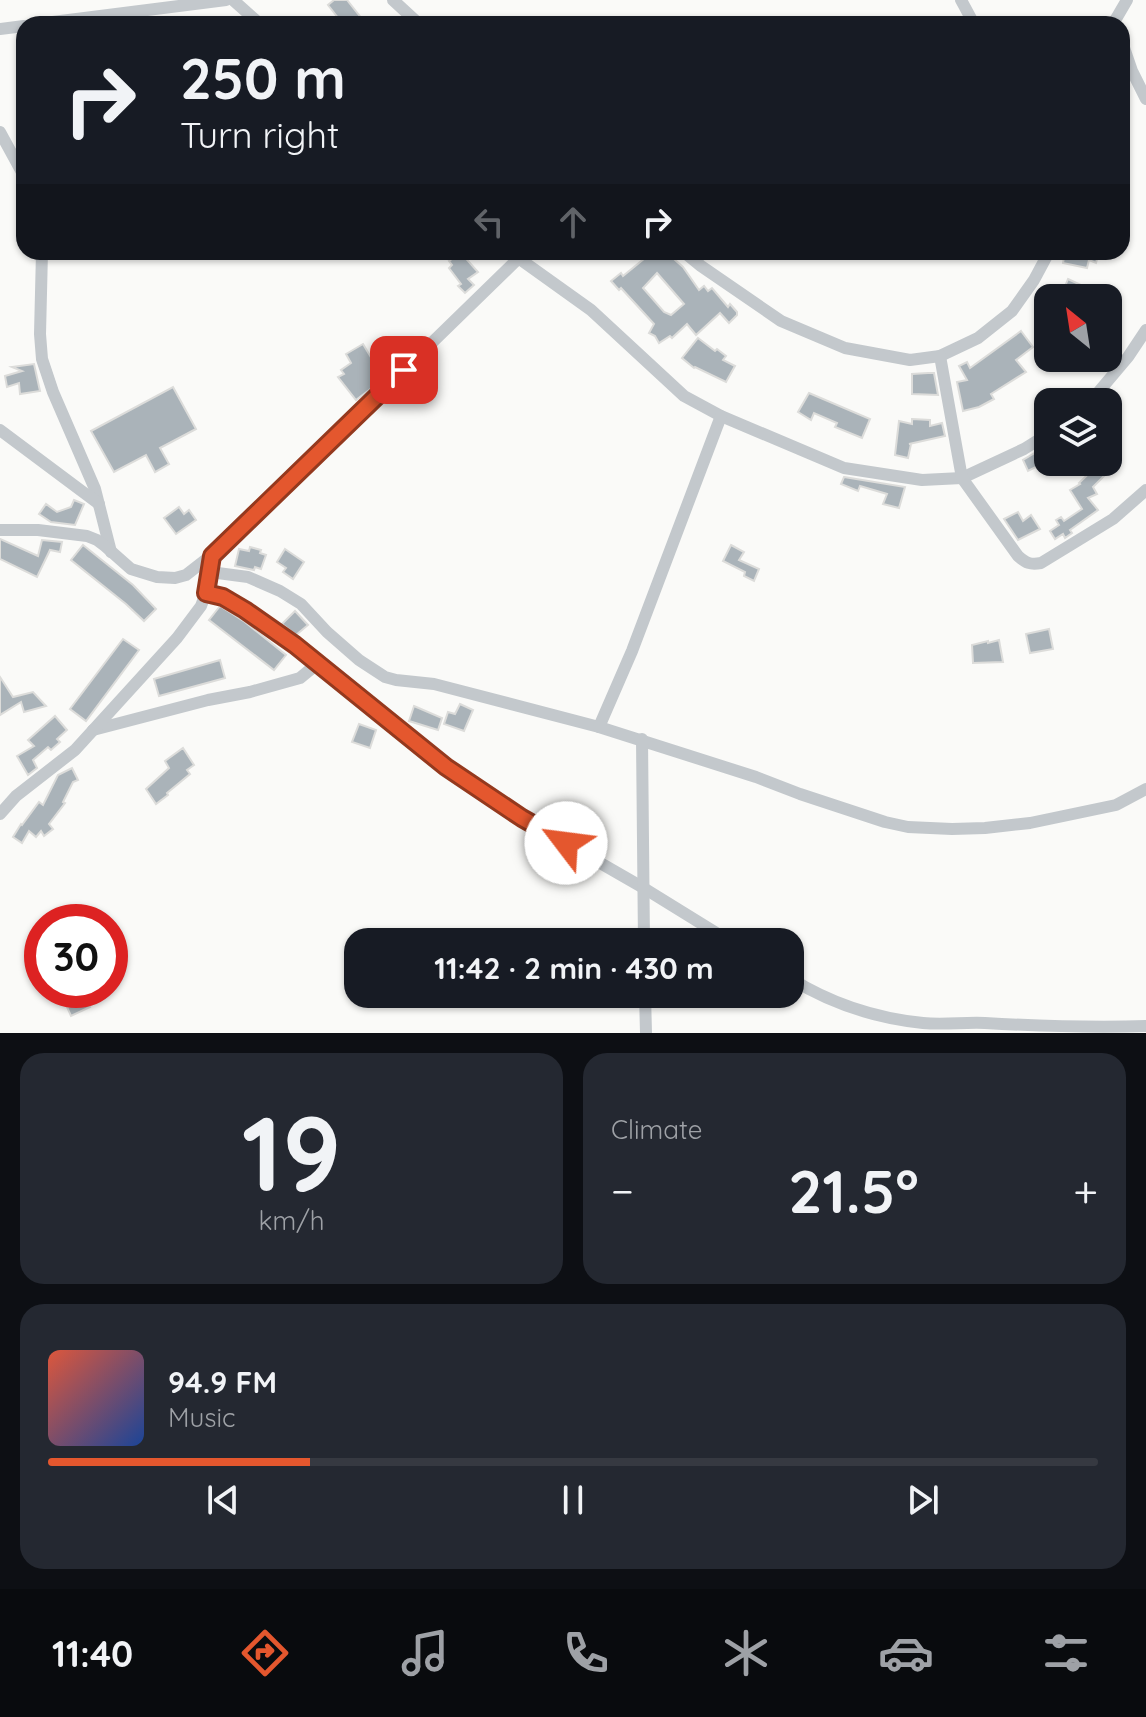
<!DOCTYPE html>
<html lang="en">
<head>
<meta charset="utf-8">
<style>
  :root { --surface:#171b24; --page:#242831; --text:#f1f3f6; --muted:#9ea1a6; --line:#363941; --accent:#e4572e }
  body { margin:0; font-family:Quicksand,sans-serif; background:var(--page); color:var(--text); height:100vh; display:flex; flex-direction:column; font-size:30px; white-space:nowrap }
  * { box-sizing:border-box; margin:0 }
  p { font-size:26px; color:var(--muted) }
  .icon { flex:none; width:44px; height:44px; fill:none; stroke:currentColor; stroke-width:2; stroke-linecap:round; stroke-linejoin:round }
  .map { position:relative; height:1033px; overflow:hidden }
  .drawer { display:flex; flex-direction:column; gap:20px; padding:20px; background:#0d0f14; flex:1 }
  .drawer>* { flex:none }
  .top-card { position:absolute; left:16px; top:16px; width:1114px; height:244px; border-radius:24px; box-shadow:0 2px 6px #0004; background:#171b24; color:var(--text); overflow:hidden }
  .needle { width:52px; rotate:330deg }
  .buttons { position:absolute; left:1034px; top:284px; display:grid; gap:16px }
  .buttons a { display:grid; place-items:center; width:88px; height:88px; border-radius:16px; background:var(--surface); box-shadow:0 2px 6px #0004; font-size:40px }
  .speed { position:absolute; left:24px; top:904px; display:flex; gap:16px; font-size:40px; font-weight:700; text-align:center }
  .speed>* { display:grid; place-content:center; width:104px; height:104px; border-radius:50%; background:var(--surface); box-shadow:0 2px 6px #0004; line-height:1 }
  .speed .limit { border:12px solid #d22; background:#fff; color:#111 }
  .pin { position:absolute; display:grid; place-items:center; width:68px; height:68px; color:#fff; margin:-34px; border-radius:16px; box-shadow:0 4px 12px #0006 }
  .me { position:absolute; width:88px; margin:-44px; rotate:300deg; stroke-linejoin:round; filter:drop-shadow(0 0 6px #0008) }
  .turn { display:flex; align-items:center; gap:28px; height:168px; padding:0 32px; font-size:36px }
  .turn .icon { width:104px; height:104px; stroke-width:2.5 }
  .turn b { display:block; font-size:56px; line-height:68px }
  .lanes { display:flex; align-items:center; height:76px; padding:0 32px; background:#0003; justify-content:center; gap:40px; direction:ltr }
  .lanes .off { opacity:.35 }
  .big { font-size:60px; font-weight:800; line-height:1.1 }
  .drawer .card { flex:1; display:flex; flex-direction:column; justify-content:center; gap:12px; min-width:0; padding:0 28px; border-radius:24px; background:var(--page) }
  .drawer .dial { align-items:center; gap:0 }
  .dial b { font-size:104px; line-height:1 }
  .song { display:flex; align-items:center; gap:24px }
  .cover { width:96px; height:96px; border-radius:12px; background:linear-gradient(135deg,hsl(10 70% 55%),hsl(220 70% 35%)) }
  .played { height:8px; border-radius:4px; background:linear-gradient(90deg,var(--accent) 25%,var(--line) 25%) }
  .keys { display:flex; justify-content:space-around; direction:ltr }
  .heat { display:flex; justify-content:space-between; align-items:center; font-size:44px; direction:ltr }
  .drawer .tiles { flex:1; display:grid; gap:20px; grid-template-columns:1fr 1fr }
  .card:last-child { grid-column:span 2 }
  .trip { position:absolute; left:344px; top:928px; width:460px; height:80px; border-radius:24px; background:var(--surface); box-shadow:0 2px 6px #0004; font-weight:800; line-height:80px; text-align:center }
  .dock { display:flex; height:128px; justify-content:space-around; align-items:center; background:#090b0e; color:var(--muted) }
  .dock .icon { width:56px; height:56px }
  .dock .active { color:var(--accent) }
  .dock b { font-size:36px; color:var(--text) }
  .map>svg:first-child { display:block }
</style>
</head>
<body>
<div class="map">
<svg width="1146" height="1033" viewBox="0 0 1146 1033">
  <rect width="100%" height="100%" fill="#fafaf8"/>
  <!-- building -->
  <g fill="#aab3b9" stroke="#dcdcda" stroke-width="2" fill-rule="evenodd">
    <path d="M334,0h13l19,24h-23l-15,-19z"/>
    <path d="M641,252h25l17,15 16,23 5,-4 4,5 4,-3 16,19 2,-3 7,8v3l-8,8 -9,-10 -24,22 -9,-11 -15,14 -2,-2 -11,7 -4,-7 -6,-3 5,-9 -33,-36 -2,2 -8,-9 10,-8 2,3 22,-18zM657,273l27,31 -13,11 -7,-3 -21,-24z"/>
    <path d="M1065,252h34l-3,11 -7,-3 -2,8 -24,-5z"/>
    <path d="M461,253l17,19 -10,7 6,6 -9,8 -7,-7 3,-2 -12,-16 3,-3 -3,-4z"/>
    <path d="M1068,279l15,7 -4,9 6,3h-26l-6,-4 4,-8 7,3z"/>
    <path d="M1021,331l12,16 -17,13 10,12 -35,22 3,5 -15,8 -16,4 -6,-29 10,-2 -8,-14 8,-4 3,6z"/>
    <path d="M698,338l17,13 2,-2 9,7 -3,4 12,6 -9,16 -31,-15 -1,1 -12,-10z"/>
    <path d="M363,344l12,20 5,-4 9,12 -16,15 -17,13 -18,-23 6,-3 -3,-4 10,-7 -5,-9z"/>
    <path d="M34,364l6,27 -20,3 -1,-11 -12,4 -2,-11 17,-5 -10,-4z"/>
    <path d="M928,373h6l4,22 -26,-1v-20z"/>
    <path d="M173,387l23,42 -36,19 9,16 -14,8 -9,-17 -32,17 -23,-41z"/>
    <path d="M809,393l61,26 -8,19 -27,-11 2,-4 -23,-10 -3,7 -13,-8z"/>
    <path d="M912,419l18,1v6l12,-3 3,13 -36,8h2l-3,14 -13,-3 4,-34 13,3z"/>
    <path d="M1048,445v16l-20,10 -5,-11z"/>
    <path d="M1101,462l8,9 -16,16 4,7 -9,4 10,12 -28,20 2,3 -7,5 -2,-4 -8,5 -5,-8 9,-6 -3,-5 5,-3 3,4 18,-12 -12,-19 10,-6 -1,-1z"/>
    <path d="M844,477l61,10 -6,21 -16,-4 4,-10 -27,-8 -2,5 -17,-7z"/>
    <path d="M74,500l10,4 -9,21 -24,-3 -12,-8 7,-10 11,8 14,-5z"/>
    <path d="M179,507l5,7 5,-4 7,10 -20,14 -12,-16z"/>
    <path d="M1018,512l5,9 8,-6 9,14 -22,11 -14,-21z"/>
    <path d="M0,539l38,17 4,-16 20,2 -2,10 -10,-2 -13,27 -37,-18z"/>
    <path d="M83,545l50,40 23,24 -12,12 -18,-17 -55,-44z"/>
    <path d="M731,545l13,7 -5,8 20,9 -5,12 -10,-5 1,-4 -22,-11z"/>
    <path d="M250,547l11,3 -1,3 6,2 -5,14 -6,-2 -1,3 -19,-4 4,-17 10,2z"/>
    <path d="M285,549l19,13 -11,17 -10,-7 3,-4 -9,-6z"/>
    <path d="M220,606l25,16 41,33 -12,15 -65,-50z"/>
    <path d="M295,611l13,14 -12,10 -14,-11z"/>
    <path d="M1049,629l4,20 -23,4 -4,-19z"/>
    <path d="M123,639l16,11 -53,71 -16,-12z"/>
    <path d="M999,640l4,22 -30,1 -1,-18 16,-4v2z"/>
    <path d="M220,660l5,18 -66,18 -5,-17z"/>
    <path d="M0,677l13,20 20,-5 13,14 -22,6 -3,-10 -21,13z"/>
    <path d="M460,704l13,6 -9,21 -20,-7 4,-12 7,2z"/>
    <path d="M414,706l28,12 -4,12 -29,-9z"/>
    <path d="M55,716l12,14 -10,9 3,3 -9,8 -3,-3 -15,13 4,8 -9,7 -11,-19 17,-10 -6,-6z"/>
    <path d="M359,724l17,6 -6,18 -18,-6z"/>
    <path d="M183,748l11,17 -7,5 3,4 -23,19 1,2 -12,9 -10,-15 23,-21 -4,-7z"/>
    <path d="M72,768l6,12 -5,2 -10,20 2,1 -16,21 4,5 -9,7 -3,-5 -5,6 -7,-6 -7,12 -9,-6 8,-13 1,1 17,-23 4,3 15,-30z"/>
    <path d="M66,990h15l9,17 -19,9 -4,-9 4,-1z"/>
  </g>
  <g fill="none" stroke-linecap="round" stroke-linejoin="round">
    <!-- minor -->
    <g stroke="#c3c8cc" stroke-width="12">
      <path d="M233,0l27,24"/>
      <path d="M393,0l26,24"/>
      <path d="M961,0l13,24"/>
      <path d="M37,24l189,-24"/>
      <path d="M1113,24l14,-24"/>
      <path d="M0,29l24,-3"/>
      <path d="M1122,42l10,29 14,28"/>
      <path d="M0,132l24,44"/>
      <path d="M42,252l-2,82 2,25 11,33 42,97 16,63"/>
      <path d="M510,252l81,58 93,86 37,20 123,52 78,12 40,-2 62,-29 24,-15"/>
      <path d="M684,252l17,14 80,55 64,27 65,12 30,-4 38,-18 34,-27 22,-31 15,-28"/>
      <path d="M940,356l22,122 56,78c8,7 12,9 23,7l72,-44 33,-29"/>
      <path d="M1090,402l38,-45 18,-27"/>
      <path d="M0,430l99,74"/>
      <path d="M0,530h38l49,6 10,4 8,6 26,23 26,8 18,1 11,-3 36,-28 303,-295"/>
      <path d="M210,572l38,5 32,14 21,13 26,28 32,28 26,17 11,3 38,4 165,43 157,50 44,17 85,28 23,5 44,2 33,-1 45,-5 86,-18 30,-16"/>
      <path d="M206,593l17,4 72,48 151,122 33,23 43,28 120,69 89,55"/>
      <path d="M599,727l33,-76 89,-235"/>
      <path d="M93,730l115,-30 42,-8 50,-14 17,-14"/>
      <path d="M642,739l2,203"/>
      <path d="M0,814l16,-18 59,-46 102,-112 24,-32 9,-24 1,-17"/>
      <path d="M790,978c41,26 85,40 133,45 21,2 42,-1 62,0 54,3 107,5 161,3"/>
      <path d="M645,994l1,39"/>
    </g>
  </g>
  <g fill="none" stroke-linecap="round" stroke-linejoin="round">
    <!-- route casing -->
    <g stroke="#94391e" stroke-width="20">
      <path id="route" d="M404,370l-192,186 -6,37 17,4 22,13 50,35 151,122 76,51 44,25"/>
    </g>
    <!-- route -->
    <use href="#route" stroke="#e4572e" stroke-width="14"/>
  </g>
</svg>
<div class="buttons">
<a><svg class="needle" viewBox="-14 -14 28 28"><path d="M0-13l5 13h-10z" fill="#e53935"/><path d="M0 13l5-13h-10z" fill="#9ea1a6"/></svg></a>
<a><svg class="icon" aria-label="layers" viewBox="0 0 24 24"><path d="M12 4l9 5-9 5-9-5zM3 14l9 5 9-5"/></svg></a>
</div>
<div class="speed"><div class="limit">30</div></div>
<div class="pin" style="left:404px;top:370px;background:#d93025"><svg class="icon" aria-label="arrive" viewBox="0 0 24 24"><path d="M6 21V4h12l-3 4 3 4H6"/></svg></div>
<svg class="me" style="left:566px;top:843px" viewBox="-20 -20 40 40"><circle r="19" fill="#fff"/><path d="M0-13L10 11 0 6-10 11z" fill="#e4572e"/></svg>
<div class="trip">11:42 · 2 min · 430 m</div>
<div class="top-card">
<div class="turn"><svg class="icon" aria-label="right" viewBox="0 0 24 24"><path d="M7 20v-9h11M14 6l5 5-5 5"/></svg><div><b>250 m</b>Turn right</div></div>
<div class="lanes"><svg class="icon off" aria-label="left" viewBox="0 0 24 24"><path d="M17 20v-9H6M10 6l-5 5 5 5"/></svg><svg class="icon off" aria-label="ahead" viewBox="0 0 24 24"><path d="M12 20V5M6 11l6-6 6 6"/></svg><svg class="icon" aria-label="right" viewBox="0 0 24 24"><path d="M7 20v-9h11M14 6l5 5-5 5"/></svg></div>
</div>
</div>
<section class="drawer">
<div class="tiles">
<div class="card dial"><b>19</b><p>km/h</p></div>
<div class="card"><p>Climate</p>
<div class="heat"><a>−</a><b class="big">21.5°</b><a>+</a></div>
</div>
<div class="card">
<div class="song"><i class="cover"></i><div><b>94.9 FM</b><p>Music</p></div></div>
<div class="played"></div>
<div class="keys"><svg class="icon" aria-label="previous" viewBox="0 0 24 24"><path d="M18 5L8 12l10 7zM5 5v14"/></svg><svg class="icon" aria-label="pause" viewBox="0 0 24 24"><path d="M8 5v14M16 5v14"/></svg><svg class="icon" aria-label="next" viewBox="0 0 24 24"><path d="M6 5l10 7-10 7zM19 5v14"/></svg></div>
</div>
</div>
</section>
<nav class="dock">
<b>11:40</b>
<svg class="icon active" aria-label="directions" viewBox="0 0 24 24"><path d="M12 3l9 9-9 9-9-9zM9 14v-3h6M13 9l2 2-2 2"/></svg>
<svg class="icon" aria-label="music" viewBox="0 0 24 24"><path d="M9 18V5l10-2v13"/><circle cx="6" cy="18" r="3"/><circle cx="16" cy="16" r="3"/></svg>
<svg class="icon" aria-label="phone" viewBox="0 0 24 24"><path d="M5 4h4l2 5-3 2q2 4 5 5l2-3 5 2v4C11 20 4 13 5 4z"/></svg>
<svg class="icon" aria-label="climate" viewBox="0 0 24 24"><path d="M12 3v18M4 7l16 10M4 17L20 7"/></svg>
<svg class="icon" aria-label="car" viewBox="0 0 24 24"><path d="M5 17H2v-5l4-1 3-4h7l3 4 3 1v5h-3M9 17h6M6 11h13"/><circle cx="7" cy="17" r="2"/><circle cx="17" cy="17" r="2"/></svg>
<svg class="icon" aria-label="filters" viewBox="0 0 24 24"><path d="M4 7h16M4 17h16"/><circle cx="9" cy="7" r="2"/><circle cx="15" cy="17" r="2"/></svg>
</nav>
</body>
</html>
